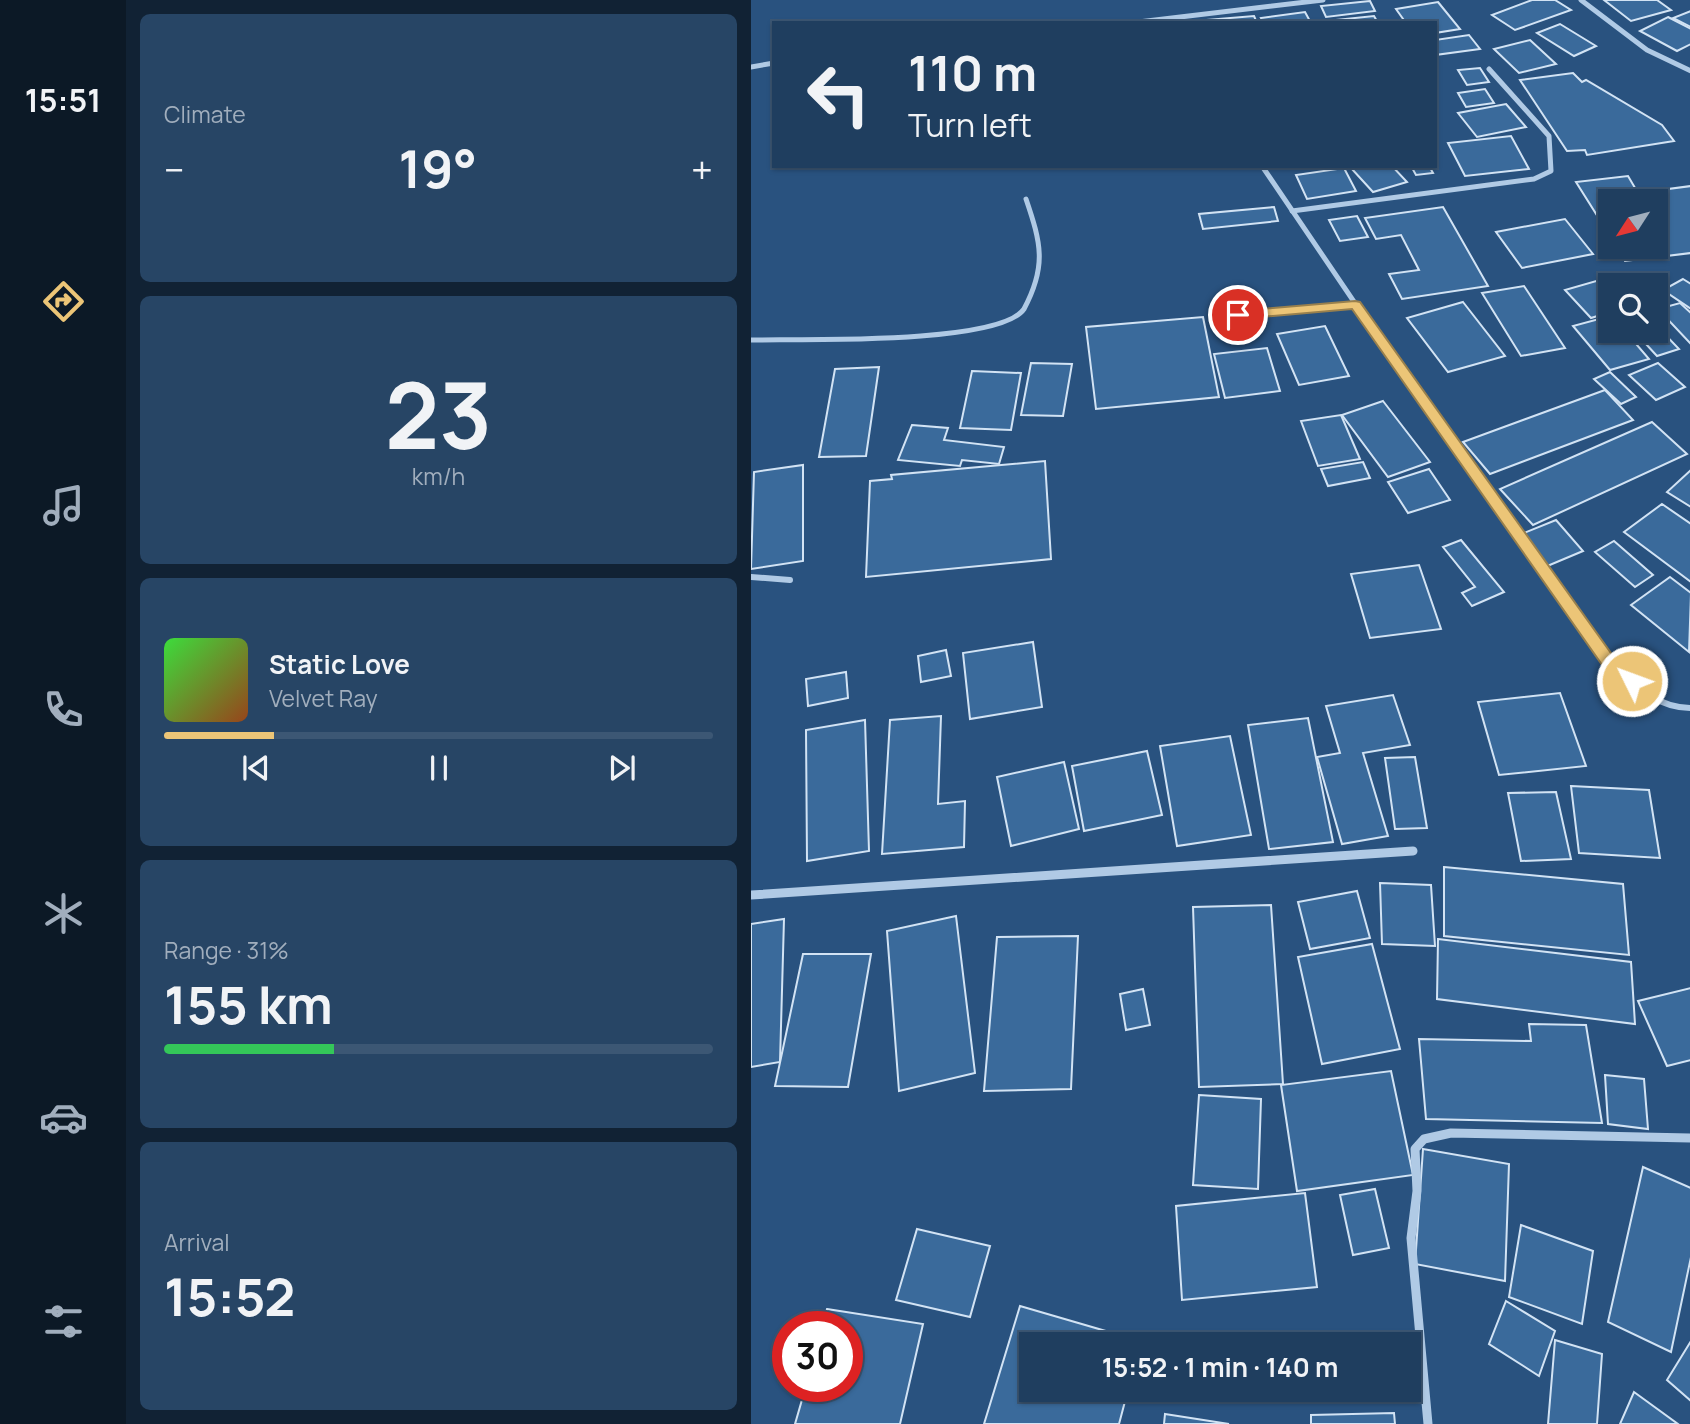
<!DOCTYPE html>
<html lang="en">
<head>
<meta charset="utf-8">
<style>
  :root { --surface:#1f3e5f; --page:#274565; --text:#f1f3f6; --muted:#a1aebd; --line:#3c5774; --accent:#ecc577 }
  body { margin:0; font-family:Manrope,sans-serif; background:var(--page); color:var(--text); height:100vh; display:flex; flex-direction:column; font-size:26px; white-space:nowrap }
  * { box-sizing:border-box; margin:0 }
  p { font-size:23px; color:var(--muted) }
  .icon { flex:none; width:38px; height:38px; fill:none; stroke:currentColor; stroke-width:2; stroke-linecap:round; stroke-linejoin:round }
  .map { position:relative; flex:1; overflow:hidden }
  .panel { display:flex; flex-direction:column; gap:14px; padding:14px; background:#112234; width:625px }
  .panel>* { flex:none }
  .guide { position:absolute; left:21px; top:21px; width:665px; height:147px; border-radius:0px; box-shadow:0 2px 5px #0004,0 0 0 2px var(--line); background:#1f3e5f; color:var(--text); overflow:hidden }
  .needle { width:46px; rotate:234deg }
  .fabs { position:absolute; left:847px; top:189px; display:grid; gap:14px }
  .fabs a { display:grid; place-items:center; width:70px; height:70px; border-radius:0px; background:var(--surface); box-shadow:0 2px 5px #0004,0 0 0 2px var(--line); font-size:35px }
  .speed { position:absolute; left:21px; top:1311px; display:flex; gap:14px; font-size:35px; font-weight:700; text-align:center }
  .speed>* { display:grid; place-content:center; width:91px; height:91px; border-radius:50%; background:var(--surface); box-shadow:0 2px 5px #0004,0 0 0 2px var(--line); line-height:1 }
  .speed .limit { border:10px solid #d22; background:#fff; color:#111 }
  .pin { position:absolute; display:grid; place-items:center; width:60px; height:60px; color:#fff; margin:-30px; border:4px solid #fff; border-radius:50%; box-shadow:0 2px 7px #0007 }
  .me { position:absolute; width:77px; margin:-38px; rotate:312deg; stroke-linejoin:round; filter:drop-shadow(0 0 5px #0008) }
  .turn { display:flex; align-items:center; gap:24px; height:147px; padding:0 21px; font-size:32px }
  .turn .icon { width:91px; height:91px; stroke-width:2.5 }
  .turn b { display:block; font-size:49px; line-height:60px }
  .big { font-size:52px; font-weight:700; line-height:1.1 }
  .panel .tile { flex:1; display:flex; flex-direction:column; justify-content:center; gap:10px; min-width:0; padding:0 24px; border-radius:10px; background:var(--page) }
  .panel .dial { align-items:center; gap:0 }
  .dial b { font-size:91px; line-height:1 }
  .song { display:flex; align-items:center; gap:21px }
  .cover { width:84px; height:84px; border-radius:10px; background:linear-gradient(135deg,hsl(120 70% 55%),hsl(20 70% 35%)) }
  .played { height:7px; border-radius:4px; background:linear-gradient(90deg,var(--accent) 20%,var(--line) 20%) }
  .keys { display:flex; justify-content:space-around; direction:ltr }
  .heat { display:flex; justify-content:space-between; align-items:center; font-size:38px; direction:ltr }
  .charge { height:10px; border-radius:5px; background:linear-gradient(90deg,#34c759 31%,var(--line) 0) }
  .trip { position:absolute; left:268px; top:1332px; width:402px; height:70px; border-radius:0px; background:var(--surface); box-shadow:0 2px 5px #0004,0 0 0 2px var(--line); font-weight:700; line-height:70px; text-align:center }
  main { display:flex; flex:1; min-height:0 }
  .tab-bar { display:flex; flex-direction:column; width:126px; justify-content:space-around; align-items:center; background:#0c1926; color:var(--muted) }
  .tab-bar .icon { width:49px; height:49px }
  .tab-bar .on { color:var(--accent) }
  .tab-bar b { font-size:32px; color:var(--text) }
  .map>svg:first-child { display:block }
</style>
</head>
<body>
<main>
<nav class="tab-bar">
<b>15:51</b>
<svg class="icon on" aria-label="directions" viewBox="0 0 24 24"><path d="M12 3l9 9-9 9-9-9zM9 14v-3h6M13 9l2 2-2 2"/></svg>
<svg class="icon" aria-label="music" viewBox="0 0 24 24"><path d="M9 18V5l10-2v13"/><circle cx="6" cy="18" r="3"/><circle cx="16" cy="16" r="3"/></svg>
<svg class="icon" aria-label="phone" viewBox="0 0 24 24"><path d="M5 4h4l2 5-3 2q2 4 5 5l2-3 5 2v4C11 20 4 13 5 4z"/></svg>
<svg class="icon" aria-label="climate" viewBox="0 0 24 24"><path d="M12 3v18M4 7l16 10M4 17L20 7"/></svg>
<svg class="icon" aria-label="car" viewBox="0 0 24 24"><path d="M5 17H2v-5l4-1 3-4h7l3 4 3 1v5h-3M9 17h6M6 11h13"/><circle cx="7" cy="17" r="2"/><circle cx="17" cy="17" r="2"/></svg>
<svg class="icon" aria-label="filters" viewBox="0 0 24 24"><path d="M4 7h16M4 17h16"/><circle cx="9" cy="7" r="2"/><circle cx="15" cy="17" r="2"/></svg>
</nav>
<section class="panel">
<div class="tile"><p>Climate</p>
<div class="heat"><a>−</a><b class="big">19°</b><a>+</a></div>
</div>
<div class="tile dial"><b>23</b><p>km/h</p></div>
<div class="tile">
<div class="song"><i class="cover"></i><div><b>Static Love</b><p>Velvet Ray</p></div></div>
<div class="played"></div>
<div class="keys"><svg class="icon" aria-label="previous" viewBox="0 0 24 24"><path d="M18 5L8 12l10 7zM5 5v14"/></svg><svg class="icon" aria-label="pause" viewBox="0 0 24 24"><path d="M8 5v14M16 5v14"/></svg><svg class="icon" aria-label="next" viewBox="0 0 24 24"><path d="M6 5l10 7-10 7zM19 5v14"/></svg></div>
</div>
<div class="tile"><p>Range · 31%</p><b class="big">155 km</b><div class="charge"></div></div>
<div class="tile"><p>Arrival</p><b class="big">15:52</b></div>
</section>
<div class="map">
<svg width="940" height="1424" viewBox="0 0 940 1424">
  <rect width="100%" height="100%" fill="#29527f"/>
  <!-- building -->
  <g fill="#3a6a9b" stroke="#d2e3f4" stroke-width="2">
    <path d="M781,0h23l16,10 -56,20 -23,-15z"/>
    <path d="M853,0h53l14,10 -40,11z"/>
    <path d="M619,1l5,10 -49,6 -5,-11z"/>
    <path d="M687,2l22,27 -25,4v-10h-29l-10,-14z"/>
    <path d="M940,11v16l-18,-9z"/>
    <path d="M554,12l6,11h-47l-3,-5z"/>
    <path d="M503,16l3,7 -75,-1z"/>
    <path d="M623,16l4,7 -52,-2z"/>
    <path d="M917,17l23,12v15l-14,7 -37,-20z"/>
    <path d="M809,24l36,22 -22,10 -37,-23z"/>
    <path d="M718,35l11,14 -45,6v-15z"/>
    <path d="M779,40l26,24 -37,9 -25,-24z"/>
    <path d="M729,68l9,14 -22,3 -9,-15z"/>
    <path d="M822,73l9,9 4,-2 76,45 12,16 -87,14 -2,-5 -18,1 -47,-71z"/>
    <path d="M734,89l9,14 -28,4 -8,-14z"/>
    <path d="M755,104l20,23 -49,10 -19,-24z"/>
    <path d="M760,136l18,33 -64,7 -17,-33z"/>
    <path d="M607,166h34l15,16 -34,10 -22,-24z"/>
    <path d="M660,166h18l4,7 -17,2z"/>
    <path d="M593,168l12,23 -49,8 -11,-24z"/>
    <path d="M877,176l10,17 53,-7v67l-66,8 -8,-14h39v-46h-46v35l-34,-54z"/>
    <path d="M523,207l4,14 -75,8 -4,-15z"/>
    <path d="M692,207l45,79 -86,13 -13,-25 30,-4 -18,-35 -25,4 -11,-21z"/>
    <path d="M606,216l11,21 -28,4 -11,-21z"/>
    <path d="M814,219l28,35 -71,14 -26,-36z"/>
    <path d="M859,277l8,8h-8v27l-19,6 -26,-28z"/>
    <path d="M932,279l8,5v25l-28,-19z"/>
    <path d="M773,286l41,62 -44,8 -39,-63z"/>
    <path d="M712,302l42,54 -57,16 -41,-54z"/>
    <path d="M929,303l11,10v31l-33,-35z"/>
    <path d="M859,316v15h15l24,28 -39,11 -37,-44z"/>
    <path d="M452,317l16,80 -123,12 -10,-82z"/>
    <path d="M905,325l23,24 -22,7 -23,-25h22z"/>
    <path d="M574,326l24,50 -50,9 -22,-51z"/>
    <path d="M516,348l13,43 -55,7 -11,-44z"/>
    <path d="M280,363l41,1 -9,52 -42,-1z"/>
    <path d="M907,363l27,24 -29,13 -27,-25z"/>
    <path d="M128,367l-13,89 -47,1 16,-88z"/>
    <path d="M221,371l49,2 -10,57 -51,-2z"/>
    <path d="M859,372l26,25 -15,7 -27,-25z"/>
    <path d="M854,390l28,30 -143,54 -27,-32z"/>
    <path d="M632,401l47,61 -42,15 -46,-62z"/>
    <path d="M590,415l19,44 -42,7 -17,-45z"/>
    <path d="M901,422l35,32 -154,71 -33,-36z"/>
    <path d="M161,425l36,3 -4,12 60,7 -5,17 -37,-4 -2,6 -62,-6z"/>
    <path d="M294,461l6,98 -185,18 4,-96 22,-2 -1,-4z"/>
    <path d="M612,462l7,16 -42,8 -7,-17z"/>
    <path d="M52,465v96l-52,8 3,-97z"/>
    <path d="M678,469l21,31 -42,13 -20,-31z"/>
    <path d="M940,470v37l-24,-15z"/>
    <path d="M911,504l29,20v58l-67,-50z"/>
    <path d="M805,520l27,31 -38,16 -26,-32z"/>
    <path d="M710,540l43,52 -32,14 -10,-13 13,-6 -32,-40z"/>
    <path d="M863,541l39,34 -18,12 -40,-35z"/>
    <path d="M668,565l22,64 -71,9 -19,-64z"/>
    <path d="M919,577l21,16 -2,59 -58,-47z"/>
    <path d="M282,642l9,65 -72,12 -7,-66z"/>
    <path d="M195,650l5,26 -30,6 -3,-26z"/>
    <path d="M95,672l2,26 -40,8 -2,-27z"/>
    <path d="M809,693l26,73 -87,9 -21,-73z"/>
    <path d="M642,695l17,50 -47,8 25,83 -46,8 -25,-87 23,-4 -14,-47z"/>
    <path d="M190,716l-3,88 27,-3 -1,46 -82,7 8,-134z"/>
    <path d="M557,718l25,124 -64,7 -21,-124z"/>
    <path d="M114,720l4,131 -62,10 -1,-131z"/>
    <path d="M479,736l21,99 -74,11 -17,-100z"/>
    <path d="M396,751l15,64 -78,16 -12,-65z"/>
    <path d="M664,757l12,71 -32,1 -10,-71z"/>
    <path d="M313,762l15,67 -68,17 -14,-69z"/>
    <path d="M820,786l78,4 11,68 -81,-5z"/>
    <path d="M805,792l15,67 -50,2 -13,-68z"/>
    <path d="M693,867l179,17 6,71 -185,-19z"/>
    <path d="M629,883l51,2 4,61 -53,-2z"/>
    <path d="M606,891l13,47 -60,11 -12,-47z"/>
    <path d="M520,905l12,179 -84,3 -6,-180z"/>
    <path d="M205,916l19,157 -76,18 -12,-160z"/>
    <path d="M33,919l-4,143 -29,5v-143z"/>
    <path d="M327,936l-7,153 -87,2 13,-154z"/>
    <path d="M687,939l193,23 4,62 -198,-25z"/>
    <path d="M621,944l28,105 -78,15 -24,-107z"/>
    <path d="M52,954h68l-23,133 -73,-1z"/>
    <path d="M940,988v72l-24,6 -29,-65z"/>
    <path d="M392,989l7,36 -24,5 -6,-36z"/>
    <path d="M778,1024l57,1 16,98 -176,-4 -7,-80 112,2z"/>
    <path d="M640,1071l22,104 -116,16 -16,-106z"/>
    <path d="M854,1075l39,4 4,50 -40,-5z"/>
    <path d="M448,1095l62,4 -3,90 -65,-4z"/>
    <path d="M672,1149l86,15 -4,117 -90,-17z"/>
    <path d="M892,1167l48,21v69l-20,95 -63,-30z"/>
    <path d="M624,1189l14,59 -36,7 -13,-60z"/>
    <path d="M554,1193l12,94 -135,13 -6,-94z"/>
    <path d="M770,1225l72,26 -11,73 -73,-27z"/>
    <path d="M166,1229l73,17 -20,71 -74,-17z"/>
    <path d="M755,1301l49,30 -16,45 -50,-32z"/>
    <path d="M269,1306l120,35 -1,3h-108v46h97l-9,34h-135z"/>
    <path d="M76,1309l96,15 -23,100h-105l11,-38h41v-60h-25z"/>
    <path d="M804,1340l47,14 -5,70h-49z"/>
    <path d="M940,1341v60l-24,-21z"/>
    <path d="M883,1392l44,32h-58z"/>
    <path d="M643,1413l1,11h-84v-9z"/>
    <path d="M414,1414l64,10h-65z"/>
  </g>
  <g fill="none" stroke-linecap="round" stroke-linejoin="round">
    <!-- street-far2 -->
    <g stroke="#b0cae5" stroke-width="5">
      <path d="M830,0l66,50 44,21"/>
      <path d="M379,23l193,-23"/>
      <path d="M0,67l23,-4"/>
      <path d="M511,166l124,183"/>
      <path d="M541,211l242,-32 17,-8 -2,-35 -60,-67"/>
      <path d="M487,315l117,-10"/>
      <path d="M0,340c47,-1 248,5 273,-31 23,-43 17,-66 2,-110"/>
    </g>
    <!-- street-far1 -->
    <g stroke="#b0cae5" stroke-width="6">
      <path d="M634,347l225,317c24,21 47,44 81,44"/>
      <path d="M0,577l39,3"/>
    </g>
    <!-- street -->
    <g stroke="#b0cae5" stroke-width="9">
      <path d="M0,895l662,-44"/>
      <path d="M677,1424l-17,-186 6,-47 -2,-42 9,-10 27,-6 240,5"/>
    </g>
  </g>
  <!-- route -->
  <path fill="#ecc577" stroke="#99804d" stroke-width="2" d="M604,301l5,1 256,358 24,21 -3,5h-11l-21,-17 -253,-360 -114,10 -6,-4 6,-4z"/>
</svg>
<div class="fabs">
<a><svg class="needle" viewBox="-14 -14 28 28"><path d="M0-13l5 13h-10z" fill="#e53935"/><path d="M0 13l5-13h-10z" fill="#a1aebd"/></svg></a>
<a><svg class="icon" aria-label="search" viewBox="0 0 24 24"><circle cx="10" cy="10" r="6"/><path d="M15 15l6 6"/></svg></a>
</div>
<div class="speed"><div class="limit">30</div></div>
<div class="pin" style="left:487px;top:315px;background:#d93025"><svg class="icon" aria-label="arrive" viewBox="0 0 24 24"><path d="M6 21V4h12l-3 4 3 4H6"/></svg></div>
<svg class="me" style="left:881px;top:681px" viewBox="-20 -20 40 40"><circle r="17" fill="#ecc577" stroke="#fff" stroke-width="3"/><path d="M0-11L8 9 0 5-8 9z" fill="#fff"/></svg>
<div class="trip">15:52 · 1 min · 140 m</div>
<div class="guide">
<div class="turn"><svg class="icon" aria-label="left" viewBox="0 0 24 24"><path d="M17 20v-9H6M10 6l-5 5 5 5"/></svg><div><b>110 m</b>Turn left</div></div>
</div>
</div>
</main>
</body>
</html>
